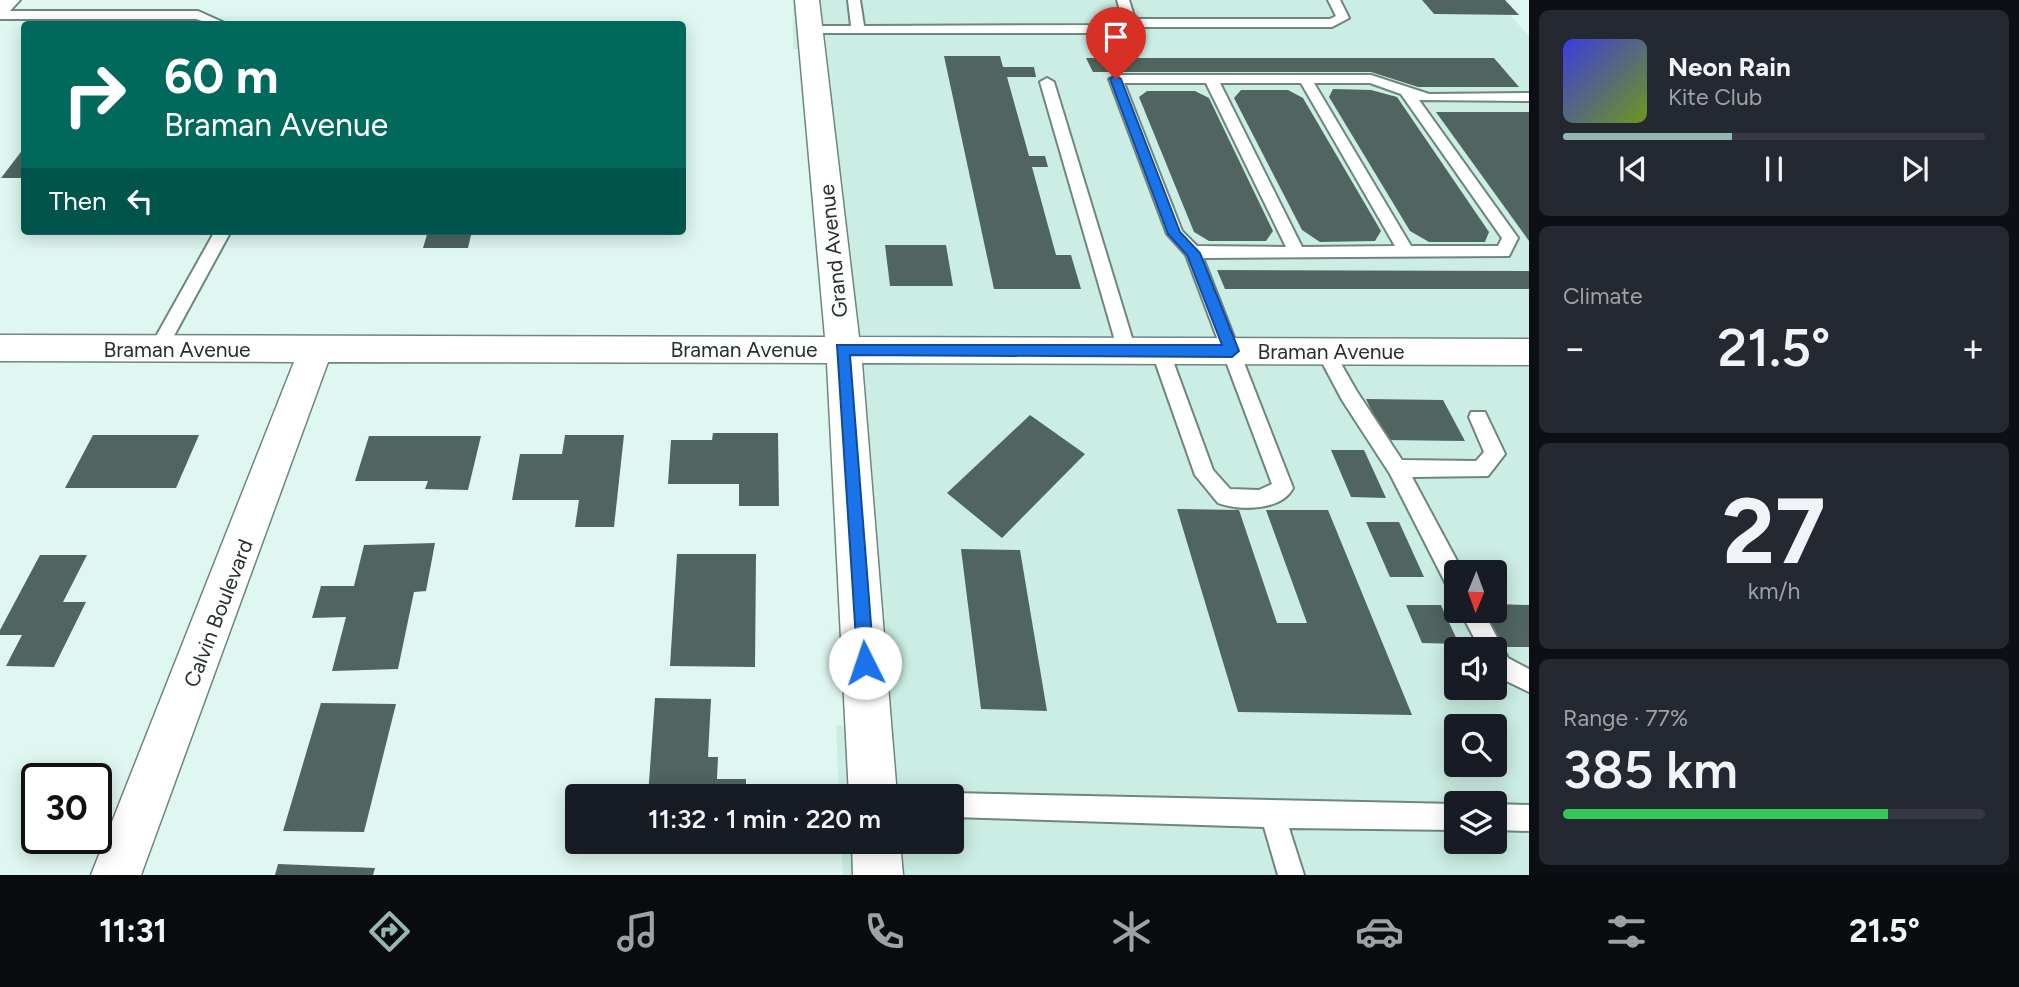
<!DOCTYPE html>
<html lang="en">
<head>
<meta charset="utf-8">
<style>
  :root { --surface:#171b24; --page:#242831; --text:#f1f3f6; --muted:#9ea1a6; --line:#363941; --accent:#96b6b1 }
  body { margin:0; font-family:Figtree,sans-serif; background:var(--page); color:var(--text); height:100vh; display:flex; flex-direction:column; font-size:26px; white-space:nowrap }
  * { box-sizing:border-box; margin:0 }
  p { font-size:23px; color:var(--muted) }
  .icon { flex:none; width:38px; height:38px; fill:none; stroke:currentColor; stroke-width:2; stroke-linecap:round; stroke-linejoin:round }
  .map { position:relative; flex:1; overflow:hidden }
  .panel { display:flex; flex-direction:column; gap:10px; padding:10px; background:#0d0f14; width:490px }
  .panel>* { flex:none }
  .banner { position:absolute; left:21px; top:21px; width:665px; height:214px; border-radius:7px; box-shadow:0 4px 18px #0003; background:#00695c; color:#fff; overflow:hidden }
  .needle { width:46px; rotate:181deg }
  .controls { position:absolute; left:1444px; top:560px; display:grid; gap:14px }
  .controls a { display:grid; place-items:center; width:63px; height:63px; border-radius:7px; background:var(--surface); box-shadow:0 4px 18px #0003; font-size:35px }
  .speed { position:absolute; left:21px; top:763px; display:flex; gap:14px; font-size:35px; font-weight:700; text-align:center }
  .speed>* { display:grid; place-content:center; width:91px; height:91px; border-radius:50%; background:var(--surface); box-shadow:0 4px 18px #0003; line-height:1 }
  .speed .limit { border:4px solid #111; border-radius:10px; background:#fff; color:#111 }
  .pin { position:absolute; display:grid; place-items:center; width:60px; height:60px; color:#fff; margin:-72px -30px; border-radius:50% 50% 50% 0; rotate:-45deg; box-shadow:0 0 7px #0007 }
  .pin .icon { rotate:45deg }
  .me { position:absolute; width:77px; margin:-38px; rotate:356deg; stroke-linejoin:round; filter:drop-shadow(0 0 5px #0008) }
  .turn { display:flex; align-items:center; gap:24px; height:147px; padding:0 28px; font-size:32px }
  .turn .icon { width:91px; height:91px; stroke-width:2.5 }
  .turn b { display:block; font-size:49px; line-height:60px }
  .then { display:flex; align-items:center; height:66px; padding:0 28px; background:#0003; gap:14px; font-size:26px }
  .big { font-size:52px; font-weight:600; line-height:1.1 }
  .panel .tile { flex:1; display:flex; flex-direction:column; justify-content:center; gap:10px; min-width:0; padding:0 24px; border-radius:10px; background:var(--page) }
  .panel .dial { align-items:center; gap:0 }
  .dial b { font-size:91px; line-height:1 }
  .song { display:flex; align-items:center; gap:21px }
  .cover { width:84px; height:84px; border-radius:10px; background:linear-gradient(135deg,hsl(240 70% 55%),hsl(80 70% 35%)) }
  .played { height:7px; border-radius:4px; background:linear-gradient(90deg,var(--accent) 40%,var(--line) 40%) }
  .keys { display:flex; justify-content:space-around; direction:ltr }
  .heat { display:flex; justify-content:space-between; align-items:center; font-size:38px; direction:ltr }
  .charge { height:10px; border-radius:5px; background:linear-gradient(90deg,#34c759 77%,var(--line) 0) }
  .trip { position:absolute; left:565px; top:784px; width:399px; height:70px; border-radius:7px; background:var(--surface); box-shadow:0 4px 18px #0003; font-weight:600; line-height:70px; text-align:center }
  .dock { display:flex; height:112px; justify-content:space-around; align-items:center; background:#090b0e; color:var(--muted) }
  .dock .icon { width:49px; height:49px }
  .dock .active { color:var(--accent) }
  .dock b { font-size:32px; color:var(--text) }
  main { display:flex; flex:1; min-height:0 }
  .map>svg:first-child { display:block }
</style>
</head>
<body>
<main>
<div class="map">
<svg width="1529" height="875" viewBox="0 0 1529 875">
  <rect width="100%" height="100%" fill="#dff7f1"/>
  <!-- built -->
  <path fill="#cbede4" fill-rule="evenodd" d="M793,0h703l33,36v839h-686l-2,-33h111v-46h-113l-3,-71 31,1 -51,-677h-23zM1456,572h38v39h-38zM1456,649h38v39h-38zM1456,726h38v39h-38zM1456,803h38v39h-38z"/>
  <!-- building -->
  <g fill="#506560">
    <path d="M1422,0h83l14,15 -85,-1z"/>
    <path d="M944,56h56l3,11h31l2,10h-29l22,79h16l3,11h-16l24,88h15l10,34h-87z"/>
    <path d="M1086,58h408l25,29h-101l-47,-15h-278z"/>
    <path d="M1333,89l38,1 26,7 92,135 -4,10h-56l-19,-11 -81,-134z"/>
    <path d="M1241,90h47l15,8 78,133 -6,10 -55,1 -18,-12 -68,-132z"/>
    <path d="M1147,91h48l14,7 64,133 -7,10h-57l-15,-9 -55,-135z"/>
    <path d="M1436,112h93v129l-88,-122z"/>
    <path d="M24,148v30h-23z"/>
    <path d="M428,231h44l-4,17h-45z"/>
    <path d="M885,245h61l7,41h-63z"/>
    <path d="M1217,270l312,1v18h-304z"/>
    <path d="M1366,399l77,1 22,41 -80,-1z"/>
    <path d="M1030,415l55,39 -83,84 -55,-45z"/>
    <path d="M713,433h65l1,73h-40v-22h-71l3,-44h41z"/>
    <path d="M93,435h106l-23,53h-111z"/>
    <path d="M565,435h59l-10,92h-39l4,-27h-67l8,-46h42z"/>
    <path d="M369,436h112l-13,54 -43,-1 3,-8h-73z"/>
    <path d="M1331,450h33l22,48 -35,-1z"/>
    <path d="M1177,509l62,1 38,113h30l-41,-113h62l84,205 -174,-3z"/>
    <path d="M1366,522h33l25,55h-34z"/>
    <path d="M435,543l-9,48 -12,1 -16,77 -66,2 14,-54 -34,1 9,-32h33l10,-41z"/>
    <path d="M961,549l59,1 27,161 -66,-2z"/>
    <path d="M677,554h79l-1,113 -85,-1z"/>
    <path d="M40,555h47l-24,47h23l-32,65 -48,-1 16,-31h-22v-5z"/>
    <path d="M1494,604l35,1v42h-28l-18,-36h11z"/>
    <path d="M1406,605h35l18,39 -37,-1z"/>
    <path d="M655,698l56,1 -3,58h10l-1,22h29v17h-98z"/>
    <path d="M321,703l75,1 -32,128 -81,-1z"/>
    <path d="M278,864l97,4 -2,7h-98z"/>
  </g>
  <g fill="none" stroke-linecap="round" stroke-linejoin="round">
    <!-- service casing -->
    <g stroke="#6f857f" stroke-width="4">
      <g id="service">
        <path d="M848,0h12l4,26 240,-1 19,-4 -6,-21h12l6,19h195l6,-3 -8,-16h12l9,18 -17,9h-202l-26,6h-300v-6l5,-1h42z"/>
        <path d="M0,11h198l29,13h-16l-15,-5h-196z"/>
        <path d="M1116,75h255l58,19 100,-1v8l-110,-1 99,138 -9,18 -306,2 90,230c-11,23 -54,23 -75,15l-23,-28 -44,-125 9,-7 9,7 44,120 17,19 29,1 13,-6 -86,-229 -19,-21 -58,-155zM1124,83h82l80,164 -89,-1 -15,-15zM1220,83h81l94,163 -93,1zM1314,83h56l31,11 101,144 -4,8h-87z"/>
        <path d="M1047,78l7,4 82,269 -9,7 -9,-7 -78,-269z"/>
        <path d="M215,231h16l-67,123h-12l-3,-5z"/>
        <path d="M1325,344l6,2 25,44 46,70 74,1 8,-9 -15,-35 2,-5h14l20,42 -17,22 -76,1 51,95h-7v19l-8,-3 -58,-114 -48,-74 -26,-49z"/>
        <path d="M1460,611h23l25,47 21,11v23l-35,-17v-26h-14z"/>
        <path d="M952,793l504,11v26l-167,-2 15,47h-26l-14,-48 -312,-10v-21h-9z"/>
        <path d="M1494,804l35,1v26l-35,-1z"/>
      </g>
    </g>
    <!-- minor casing -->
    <g stroke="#6f857f" stroke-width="3">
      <g id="minor">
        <path d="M795,0h24l40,337 670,2v26l-667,-2 35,433h-48l-22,-433 -499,-1 -187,513h-50l203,-513 -294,-1v-26l825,2z"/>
        <path d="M852,842h48l3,33h-50z"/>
      </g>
    </g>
    <!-- tertiary casing -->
    <g stroke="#6f857f" stroke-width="4">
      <path id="tertiary" d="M0,0h20l-11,12 -9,3z"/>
    </g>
    <!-- service -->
    <use href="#service" fill="#fff" fill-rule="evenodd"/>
    <!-- minor -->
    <use href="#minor" fill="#fff" fill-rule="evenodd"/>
    <!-- tertiary -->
    <use href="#tertiary" fill="#fff" fill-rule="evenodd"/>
  </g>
  <!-- route -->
  <path fill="#1a73e8" stroke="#114b97" stroke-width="2" d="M1116,75l5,4 59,153 20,21 39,98 -7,6 -382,-2 24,308 -3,7 -6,3 -7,-3 -21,-325h385l-35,-90 -19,-21 -58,-155z"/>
  <g text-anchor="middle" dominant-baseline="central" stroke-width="7" stroke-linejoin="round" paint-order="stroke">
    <!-- street labels -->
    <g font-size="21" fill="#27302e" stroke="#fefefe">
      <text transform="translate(833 251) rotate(-96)">Grand Avenue</text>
      <text x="177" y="349">Braman Avenue</text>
      <text x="744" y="349">Braman Avenue</text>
      <text x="1331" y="351">Braman Avenue</text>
      <text transform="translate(218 613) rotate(-69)">Calvin Boulevard</text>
    </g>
  </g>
</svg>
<div class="controls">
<a><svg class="needle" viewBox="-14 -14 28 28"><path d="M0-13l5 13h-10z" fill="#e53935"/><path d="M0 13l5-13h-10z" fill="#9ea1a6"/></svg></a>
<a><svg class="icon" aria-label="sound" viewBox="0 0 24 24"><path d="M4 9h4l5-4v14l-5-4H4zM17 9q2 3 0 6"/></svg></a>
<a><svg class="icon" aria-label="search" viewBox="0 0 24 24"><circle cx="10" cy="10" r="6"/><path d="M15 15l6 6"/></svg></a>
<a><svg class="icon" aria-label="layers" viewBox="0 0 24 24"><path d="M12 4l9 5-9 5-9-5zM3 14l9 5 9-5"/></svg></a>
</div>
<div class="speed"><div class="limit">30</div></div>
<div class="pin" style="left:1116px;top:79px;background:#d93025"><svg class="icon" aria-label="arrive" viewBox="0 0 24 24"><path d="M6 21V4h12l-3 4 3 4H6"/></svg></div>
<svg class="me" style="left:865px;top:663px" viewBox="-20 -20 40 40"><circle r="19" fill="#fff"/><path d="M0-13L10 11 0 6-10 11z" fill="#1a73e8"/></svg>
<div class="trip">11:32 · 1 min · 220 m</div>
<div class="banner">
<div class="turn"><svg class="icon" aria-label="right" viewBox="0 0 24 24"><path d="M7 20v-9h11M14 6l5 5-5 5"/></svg><div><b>60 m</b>Braman Avenue</div></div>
<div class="then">Then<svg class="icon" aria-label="left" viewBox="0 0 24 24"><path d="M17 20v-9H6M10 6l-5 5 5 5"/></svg></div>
</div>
</div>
<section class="panel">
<div class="tile">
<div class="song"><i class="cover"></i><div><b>Neon Rain</b><p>Kite Club</p></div></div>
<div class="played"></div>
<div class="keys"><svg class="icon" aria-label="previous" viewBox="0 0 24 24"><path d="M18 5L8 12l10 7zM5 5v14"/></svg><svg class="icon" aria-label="pause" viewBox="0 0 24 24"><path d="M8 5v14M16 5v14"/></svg><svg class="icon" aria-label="next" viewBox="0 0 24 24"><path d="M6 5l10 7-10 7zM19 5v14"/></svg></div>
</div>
<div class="tile"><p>Climate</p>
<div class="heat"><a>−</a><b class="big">21.5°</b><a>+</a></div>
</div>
<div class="tile dial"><b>27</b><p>km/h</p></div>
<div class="tile"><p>Range · 77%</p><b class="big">385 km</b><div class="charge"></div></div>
</section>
</main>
<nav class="dock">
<b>11:31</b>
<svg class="icon active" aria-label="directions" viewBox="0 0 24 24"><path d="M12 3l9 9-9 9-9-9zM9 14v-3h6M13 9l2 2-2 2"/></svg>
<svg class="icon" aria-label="music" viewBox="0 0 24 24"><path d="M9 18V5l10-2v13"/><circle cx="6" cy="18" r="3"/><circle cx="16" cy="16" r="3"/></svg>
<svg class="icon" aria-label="phone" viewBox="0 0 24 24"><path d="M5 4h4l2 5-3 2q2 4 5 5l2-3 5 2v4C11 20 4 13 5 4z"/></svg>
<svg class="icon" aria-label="climate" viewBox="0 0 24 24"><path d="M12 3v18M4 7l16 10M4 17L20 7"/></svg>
<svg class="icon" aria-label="car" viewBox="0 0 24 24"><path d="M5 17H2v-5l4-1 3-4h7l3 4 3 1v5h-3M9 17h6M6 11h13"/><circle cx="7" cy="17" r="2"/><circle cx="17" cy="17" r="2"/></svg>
<svg class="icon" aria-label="filters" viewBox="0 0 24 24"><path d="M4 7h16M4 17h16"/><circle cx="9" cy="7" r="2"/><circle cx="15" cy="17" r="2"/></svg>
<b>21.5°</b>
</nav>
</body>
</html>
